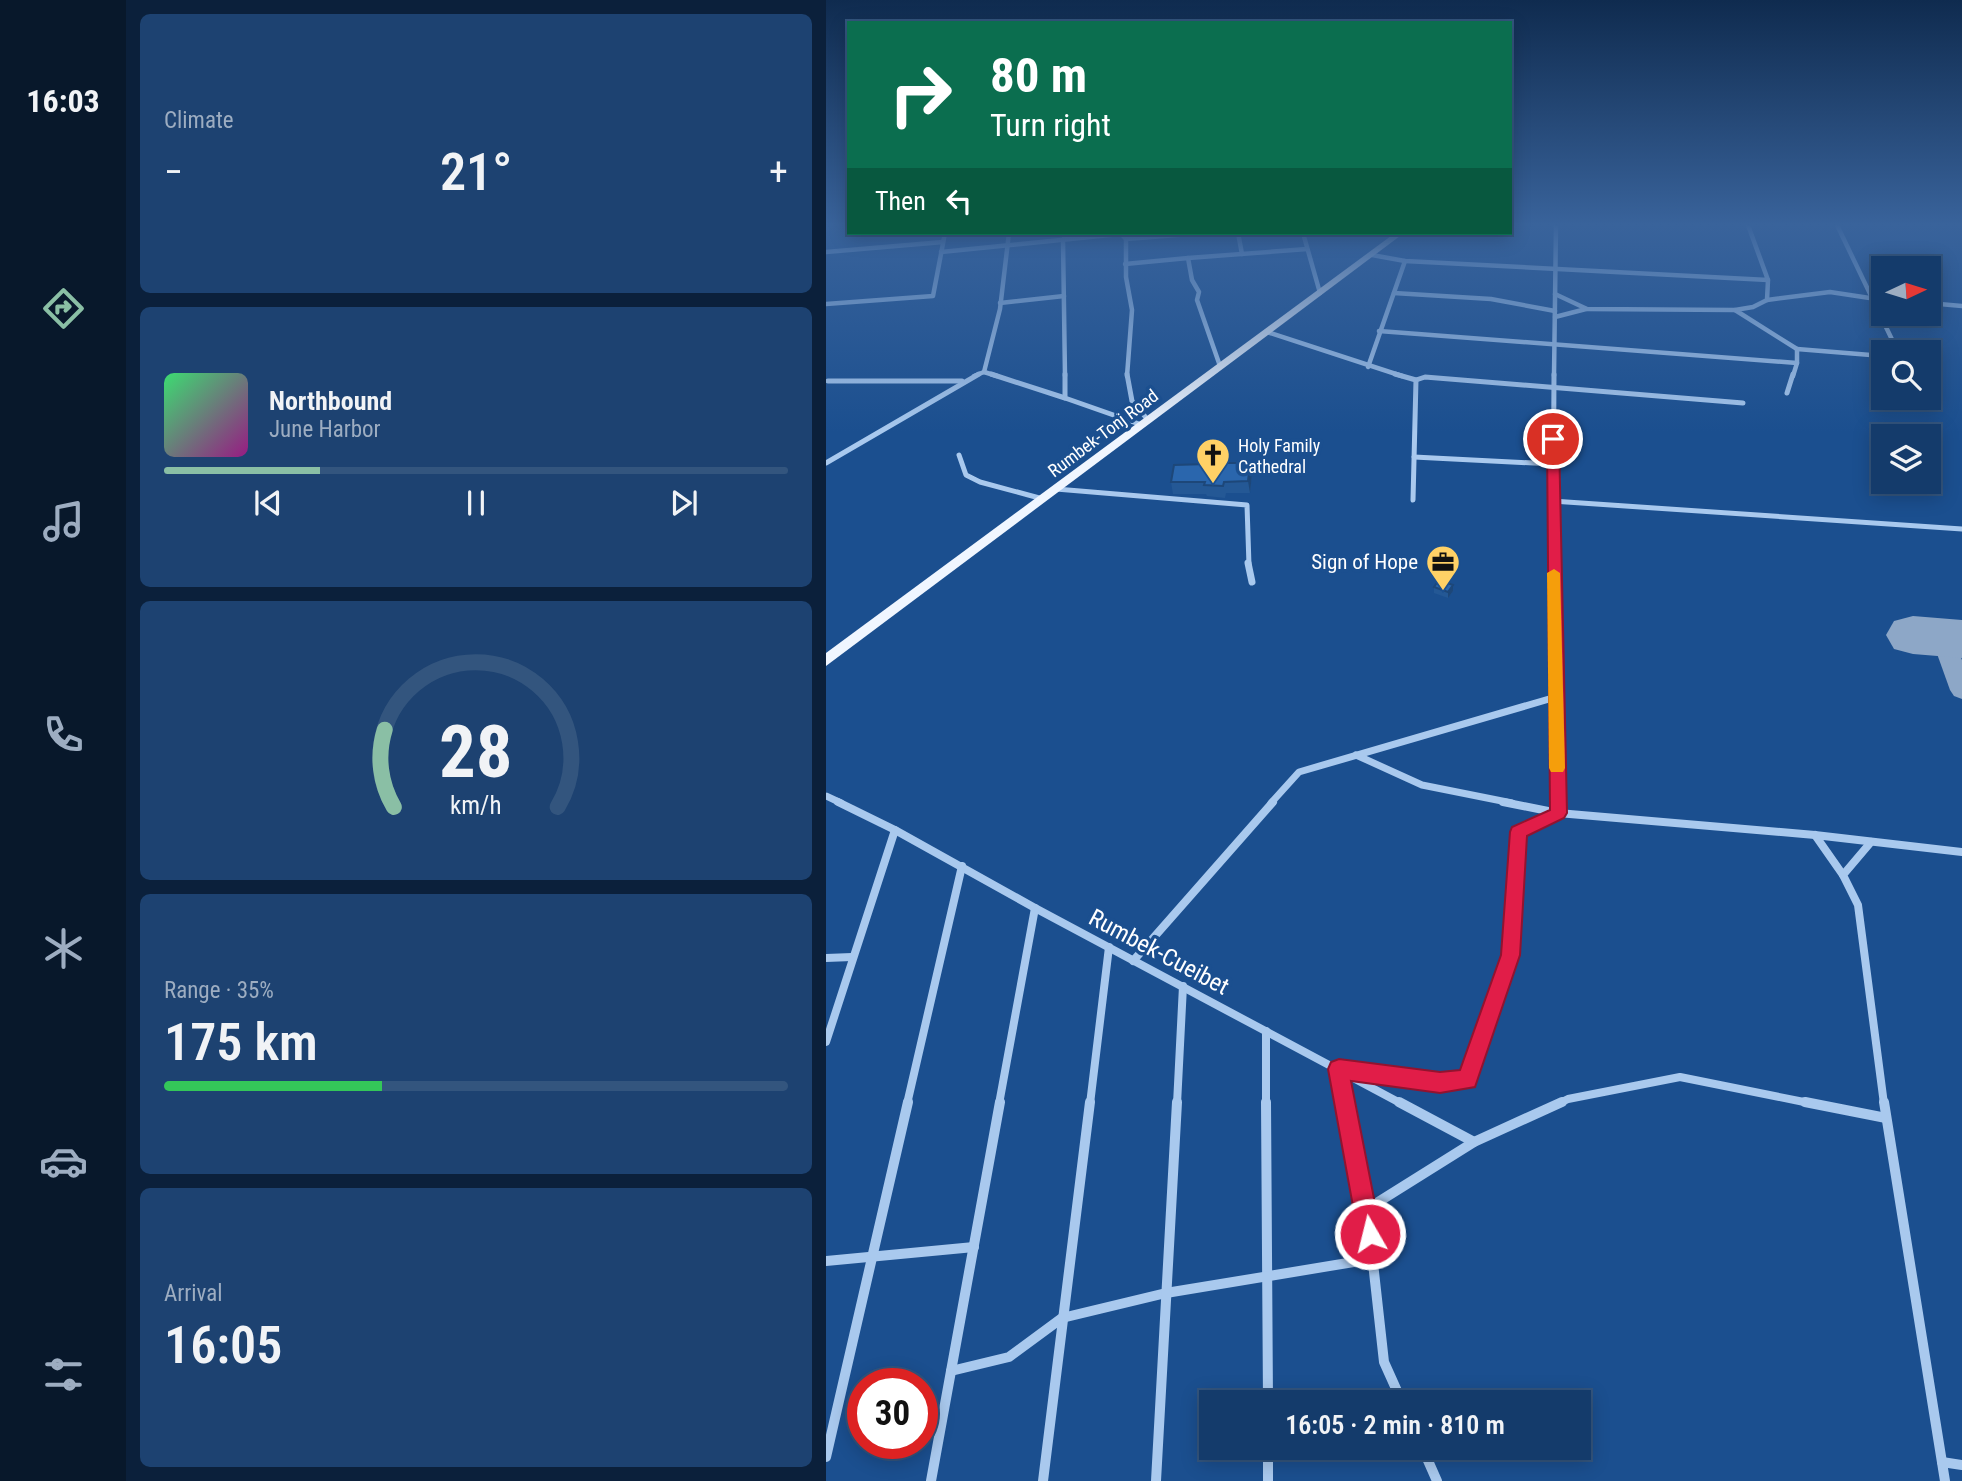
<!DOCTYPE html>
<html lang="en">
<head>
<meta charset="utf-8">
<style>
  :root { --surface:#143b6b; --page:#1d4271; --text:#f1f3f6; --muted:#9dadc1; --line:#33557e; --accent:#8abfa5 }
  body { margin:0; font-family:"Roboto Condensed",sans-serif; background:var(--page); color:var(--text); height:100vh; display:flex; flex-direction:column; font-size:26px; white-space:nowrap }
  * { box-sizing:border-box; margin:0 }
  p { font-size:23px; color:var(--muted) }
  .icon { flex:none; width:38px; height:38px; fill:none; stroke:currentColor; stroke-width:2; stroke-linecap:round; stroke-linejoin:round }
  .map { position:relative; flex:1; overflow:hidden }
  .drawer { display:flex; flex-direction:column; gap:14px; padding:14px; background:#0b203b; width:700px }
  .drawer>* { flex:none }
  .banner { position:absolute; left:21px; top:21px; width:665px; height:214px; border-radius:0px; box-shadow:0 4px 18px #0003,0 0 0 2px var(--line); background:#0b6e4f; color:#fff; overflow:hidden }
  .needle { width:46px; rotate:86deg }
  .fabs { position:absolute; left:1045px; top:256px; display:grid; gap:14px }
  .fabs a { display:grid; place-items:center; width:70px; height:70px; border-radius:0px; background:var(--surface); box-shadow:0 4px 18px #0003,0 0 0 2px var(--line); font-size:35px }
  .speed { position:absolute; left:21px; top:1368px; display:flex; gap:14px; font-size:35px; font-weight:700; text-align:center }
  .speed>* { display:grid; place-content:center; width:91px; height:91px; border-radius:50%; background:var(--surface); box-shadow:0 4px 18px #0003,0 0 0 2px var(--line); line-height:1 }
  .speed .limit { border:10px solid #d22; background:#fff; color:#111 }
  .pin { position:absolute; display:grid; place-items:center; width:60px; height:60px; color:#fff; margin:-30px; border:4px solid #fff; border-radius:50%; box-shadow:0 2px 7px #0007 }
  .me { position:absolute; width:77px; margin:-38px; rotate:352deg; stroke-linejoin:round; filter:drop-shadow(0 0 5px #0008) }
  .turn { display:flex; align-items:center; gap:24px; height:147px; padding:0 28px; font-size:32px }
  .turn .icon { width:91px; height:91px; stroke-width:2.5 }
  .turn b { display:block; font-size:49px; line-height:60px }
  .then { display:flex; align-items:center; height:66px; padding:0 28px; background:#0003; gap:14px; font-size:26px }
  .big { font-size:52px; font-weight:600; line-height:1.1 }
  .drawer .widget { flex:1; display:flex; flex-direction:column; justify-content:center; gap:10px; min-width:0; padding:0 24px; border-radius:10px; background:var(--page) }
  .drawer .dial { align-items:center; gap:0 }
  .dial svg { height:182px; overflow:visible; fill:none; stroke:var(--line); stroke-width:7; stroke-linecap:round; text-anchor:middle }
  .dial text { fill:var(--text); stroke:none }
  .song { display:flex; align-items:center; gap:21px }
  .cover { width:84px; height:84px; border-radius:10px; background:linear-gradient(135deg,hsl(140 70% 55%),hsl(310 70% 35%)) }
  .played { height:7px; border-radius:4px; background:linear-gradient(90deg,var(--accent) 25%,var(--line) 25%) }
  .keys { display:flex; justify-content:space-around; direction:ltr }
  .heat { display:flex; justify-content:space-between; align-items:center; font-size:38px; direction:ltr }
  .charge { height:10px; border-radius:5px; background:linear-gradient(90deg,#34c759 35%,var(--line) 0) }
  .trip { position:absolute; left:373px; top:1390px; width:392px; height:70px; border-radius:0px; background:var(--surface); box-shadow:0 4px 18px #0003,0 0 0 2px var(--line); font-weight:600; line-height:70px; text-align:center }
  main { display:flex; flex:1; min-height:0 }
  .tabs { display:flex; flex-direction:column; width:126px; justify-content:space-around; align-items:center; background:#08182b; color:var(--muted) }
  .tabs .icon { width:49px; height:49px }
  .tabs .current { color:var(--accent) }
  .tabs b { font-size:32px; color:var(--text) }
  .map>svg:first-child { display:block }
</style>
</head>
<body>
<main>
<nav class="tabs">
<b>16:03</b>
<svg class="icon current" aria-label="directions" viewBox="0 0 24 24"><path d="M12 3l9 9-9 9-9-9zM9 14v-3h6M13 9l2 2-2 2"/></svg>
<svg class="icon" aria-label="music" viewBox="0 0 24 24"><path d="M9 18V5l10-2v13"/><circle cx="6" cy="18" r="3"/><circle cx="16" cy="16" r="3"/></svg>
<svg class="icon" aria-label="phone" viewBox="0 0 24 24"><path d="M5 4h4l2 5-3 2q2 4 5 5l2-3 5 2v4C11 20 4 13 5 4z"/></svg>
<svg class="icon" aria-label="climate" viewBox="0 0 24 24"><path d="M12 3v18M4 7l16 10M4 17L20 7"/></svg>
<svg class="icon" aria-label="car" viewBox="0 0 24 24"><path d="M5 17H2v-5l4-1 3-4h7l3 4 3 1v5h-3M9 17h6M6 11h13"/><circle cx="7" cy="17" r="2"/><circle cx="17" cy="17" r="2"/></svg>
<svg class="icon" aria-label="filters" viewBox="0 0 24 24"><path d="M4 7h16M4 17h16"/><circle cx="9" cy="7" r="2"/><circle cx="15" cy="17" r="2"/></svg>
</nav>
<section class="drawer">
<div class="widget"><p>Climate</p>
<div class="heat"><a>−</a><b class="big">21°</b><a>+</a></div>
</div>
<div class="widget">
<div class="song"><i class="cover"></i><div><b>Northbound</b><p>June Harbor</p></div></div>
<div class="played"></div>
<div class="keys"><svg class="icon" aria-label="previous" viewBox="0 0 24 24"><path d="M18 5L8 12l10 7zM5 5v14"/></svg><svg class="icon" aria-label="pause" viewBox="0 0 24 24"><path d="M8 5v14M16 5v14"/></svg><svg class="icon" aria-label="next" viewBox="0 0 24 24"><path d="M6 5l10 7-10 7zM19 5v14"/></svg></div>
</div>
<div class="widget dial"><svg viewBox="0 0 100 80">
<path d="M14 69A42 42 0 1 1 86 69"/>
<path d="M14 69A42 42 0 0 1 10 35" stroke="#8abfa5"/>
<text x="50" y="56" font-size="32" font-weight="700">28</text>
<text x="50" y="72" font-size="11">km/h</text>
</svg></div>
<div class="widget"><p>Range · 35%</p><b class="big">175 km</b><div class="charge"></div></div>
<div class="widget"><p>Arrival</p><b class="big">16:05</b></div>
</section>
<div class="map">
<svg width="1136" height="1481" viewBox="0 0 1136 1481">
  <rect width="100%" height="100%" fill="#1b4f8f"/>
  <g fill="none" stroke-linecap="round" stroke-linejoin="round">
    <!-- taxiway -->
    <path fill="#8da7c7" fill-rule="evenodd" d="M1116,629l8,2 12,29v39l-8,-3 -4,-6 -19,-53 3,-6z"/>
    <!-- runway -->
    <path fill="#8da7c7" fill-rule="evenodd" d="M1087,616l49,4v38l-49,-4 -19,-5 -8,-14 8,-14z"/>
    <!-- street-far4 -->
    <g stroke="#a9c9ee" stroke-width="4.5">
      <path d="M1011,225l61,127"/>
      <path d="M294,233l6,6v38l6,33 -5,66"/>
      <path d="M412,233l4,21"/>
      <path d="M477,233l17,60"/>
      <path d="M300,239l77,-6"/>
      <path d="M0,252l117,-10"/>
      <path d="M115,252l179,-18"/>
      <path d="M546,255l33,6 363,19 -20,-55"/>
      <path d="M362,258l119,-9"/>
      <path d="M299,264l63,-6 4,22 7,12 -2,8 23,66"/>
      <path d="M942,280l-1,20 -14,7 -18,3 62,39"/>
      <path d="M568,293l97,6 64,12"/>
      <path d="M729,294l32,15 148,1"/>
      <path d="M941,300l63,-8 53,8"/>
      <path d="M174,303l64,-7"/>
      <path d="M1102,303l34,3"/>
      <path d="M0,304l107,-8 12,-63"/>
      <path d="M729,317l31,-8"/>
      <path d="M553,331l418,32"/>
      <path d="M441,332l135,44"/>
      <path d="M542,367l37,-106"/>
      <path d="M158,372l13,4"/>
      <path d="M148,376l10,-4 16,-63 9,-76"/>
      <path d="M239,376l-2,-136 5,-7"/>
      <path d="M728,376l2,-151"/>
      <path d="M967,376l4,-13v-14l86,7"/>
    </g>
    <!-- street-far3 -->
    <g stroke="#a9c9ee" stroke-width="5">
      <path d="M165,374l74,24"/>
      <path d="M239,374v24l77,27"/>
      <path d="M301,374l5,27 16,19"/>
      <path d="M569,374l21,6 -3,120"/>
      <path d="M590,380l9,-3 318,26"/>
      <path d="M2,381h134"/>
      <path d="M961,393l6,-19"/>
      <path d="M133,455l7,20 14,7 63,17"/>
      <path d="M588,457l139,7"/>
      <path d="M0,463l153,-89"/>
      <path d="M230,489l191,16 2,60"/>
      <path d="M726,501l410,28"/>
      <path d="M727,565l1,-191"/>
    </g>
    <!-- street-far2 -->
    <g stroke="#a9c9ee" stroke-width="7">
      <path d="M422,563l4,19"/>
      <path d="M727,563l5,240"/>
      <path d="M530,755l66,30 90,18"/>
      <path d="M0,796l15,7"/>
      <path d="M445,803l28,-31 257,-75"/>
    </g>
    <!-- street-far1 -->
    <g stroke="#a9c9ee" stroke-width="8">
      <path d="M12,802l57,28 140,78 367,196"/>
      <path d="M677,802l55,11 257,22 147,17"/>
      <path d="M732,802v11"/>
      <path d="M989,835l28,40"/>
      <path d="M1045,842l-28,33 15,30 26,199"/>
      <path d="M0,958l26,-1"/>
      <path d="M307,961l140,-159"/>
      <path d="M440,1031v73"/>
      <path d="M0,1042l69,-212"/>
      <path d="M81,1104l55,-238"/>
      <path d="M173,1104l36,-196"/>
      <path d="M264,1104l19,-157"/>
      <path d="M351,1104l6,-118"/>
      <path d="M520,1104l-7,-34 101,13 28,-3 18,-61 24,-64 8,-123 40,-19"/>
      <path d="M732,1104l10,-5 112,-22 134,27"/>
    </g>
    <!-- street -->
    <g stroke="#a9c9ee" stroke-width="10">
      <path d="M440,1102l2,300"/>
      <path d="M519,1102l22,107 17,153 18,40"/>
      <path d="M573,1102l75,40"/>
      <path d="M979,1102l81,16"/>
      <path d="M1058,1102l61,379"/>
      <path d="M541,1209l107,-67 88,-40"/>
      <path d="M0,1261l148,-14"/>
      <path d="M125,1371l58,-14 53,-39 104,-25 206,-34"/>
      <path d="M442,1447v34"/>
      <path d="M596,1447l15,34"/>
      <path d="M0,1457l82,-355"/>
      <path d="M1116,1462l20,3"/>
      <path d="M105,1481l69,-379"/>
      <path d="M217,1481l47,-379"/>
      <path d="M330,1481l21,-379"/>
    </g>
    <!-- primary -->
    <path fill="#f0f6ff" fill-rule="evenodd" d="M569,233h9l-578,433v-13z"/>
  </g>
  <!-- wall -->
  <g fill="#245895">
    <path d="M403,463h21l2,11 -2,19h-24l-1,5 -18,-2 -1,-2h-33l-2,-12z"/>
    <path d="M627,585v6l-5,7 -14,-5v-6z"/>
  </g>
  <!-- shaded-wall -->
  <g fill="#1d4779">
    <path d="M424,463l2,11 -2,19 -2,-12z"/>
    <path d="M627,585v6l-5,7v-6z"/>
  </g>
  <!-- building -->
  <g fill="#2a66ad" stroke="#1d4779" stroke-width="2">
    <path d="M401,454l-1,9h24l-2,18 -24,1 -1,4 -19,-1 1,-3h-34l3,-17 33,-1 2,-9z"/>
    <path d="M613,580l14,5 -5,7 -14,-5z"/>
  </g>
  <!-- sky -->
  <linearGradient id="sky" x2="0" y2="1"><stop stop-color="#0f2b4f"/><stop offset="0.52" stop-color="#39639b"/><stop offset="1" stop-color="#39639b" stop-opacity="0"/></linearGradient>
  <rect width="1136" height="432" fill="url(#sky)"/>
  <!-- route -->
  <path fill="#e11d48" stroke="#92132f" stroke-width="2" d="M727,436l6,3 8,374 -3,5 -37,18 -7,119 -45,132 -35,6 -89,-12 30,153 -3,8 -8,4 -9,-4 -3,-8 -30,-165 3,-7 8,-3 101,13 20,-2 41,-115 9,-123 2,-5 38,-17 -3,-371z"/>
  <!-- slow -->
  <path fill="#f59e0b" d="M728,569l6,4 5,195 -2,4h-12l-2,-4 -2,-195z"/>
  <!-- icons -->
  <defs>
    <g id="church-pin" transform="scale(1.75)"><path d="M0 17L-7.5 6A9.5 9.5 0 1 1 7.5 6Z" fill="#ffd166" stroke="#1b4f8f"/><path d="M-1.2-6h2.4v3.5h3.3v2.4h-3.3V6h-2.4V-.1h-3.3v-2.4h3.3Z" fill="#111"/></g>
    <g id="office-pin" transform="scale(1.75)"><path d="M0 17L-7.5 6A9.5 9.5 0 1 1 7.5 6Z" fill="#ffd166" stroke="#1b4f8f"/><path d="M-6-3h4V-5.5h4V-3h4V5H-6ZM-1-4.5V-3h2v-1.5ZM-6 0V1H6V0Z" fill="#111"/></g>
  </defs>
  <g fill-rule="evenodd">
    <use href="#church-pin" x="387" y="455"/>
    <use href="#office-pin" x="617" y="562"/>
  </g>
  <g text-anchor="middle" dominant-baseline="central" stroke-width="7" stroke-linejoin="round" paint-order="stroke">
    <!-- far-street labels -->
    <g font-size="18" fill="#fff" stroke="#1b4f8f">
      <text transform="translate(277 433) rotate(-37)">Rumbek-Tonj Road</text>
    </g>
    <!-- far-poi labels -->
    <g font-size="18" fill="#fff" stroke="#1b4f8f" text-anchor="start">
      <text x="412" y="445">Holy Family<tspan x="412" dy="21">Cathedral</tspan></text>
    </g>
    <!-- poi labels -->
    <g font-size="21" fill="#fff" stroke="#1b4f8f" text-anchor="end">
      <text x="592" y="562">Sign of Hope</text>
    </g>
    <!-- near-street labels -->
    <g font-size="24" fill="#fff" stroke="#1b4f8f">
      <text transform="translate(333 952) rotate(28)">Rumbek-Cueibet</text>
    </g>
  </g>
</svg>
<div class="fabs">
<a><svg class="needle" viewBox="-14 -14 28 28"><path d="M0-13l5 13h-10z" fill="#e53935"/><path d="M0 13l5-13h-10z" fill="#9dadc1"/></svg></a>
<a><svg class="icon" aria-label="search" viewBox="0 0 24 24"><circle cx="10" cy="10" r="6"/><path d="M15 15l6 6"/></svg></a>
<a><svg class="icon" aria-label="layers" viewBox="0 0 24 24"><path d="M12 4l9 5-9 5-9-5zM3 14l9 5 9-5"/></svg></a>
</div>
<div class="speed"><div class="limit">30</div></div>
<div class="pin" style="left:727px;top:439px;background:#d93025"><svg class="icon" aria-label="arrive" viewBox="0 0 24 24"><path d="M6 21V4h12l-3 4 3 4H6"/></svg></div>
<svg class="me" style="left:544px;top:1234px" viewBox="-20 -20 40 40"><circle r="17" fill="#e11d48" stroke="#fff" stroke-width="3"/><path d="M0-11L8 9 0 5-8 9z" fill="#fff"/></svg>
<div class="trip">16:05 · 2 min · 810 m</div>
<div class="banner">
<div class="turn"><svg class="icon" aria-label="right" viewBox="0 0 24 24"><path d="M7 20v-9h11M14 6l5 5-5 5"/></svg><div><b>80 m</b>Turn right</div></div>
<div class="then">Then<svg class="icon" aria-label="left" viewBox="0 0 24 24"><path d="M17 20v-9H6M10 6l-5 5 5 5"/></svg></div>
</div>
</div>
</main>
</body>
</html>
